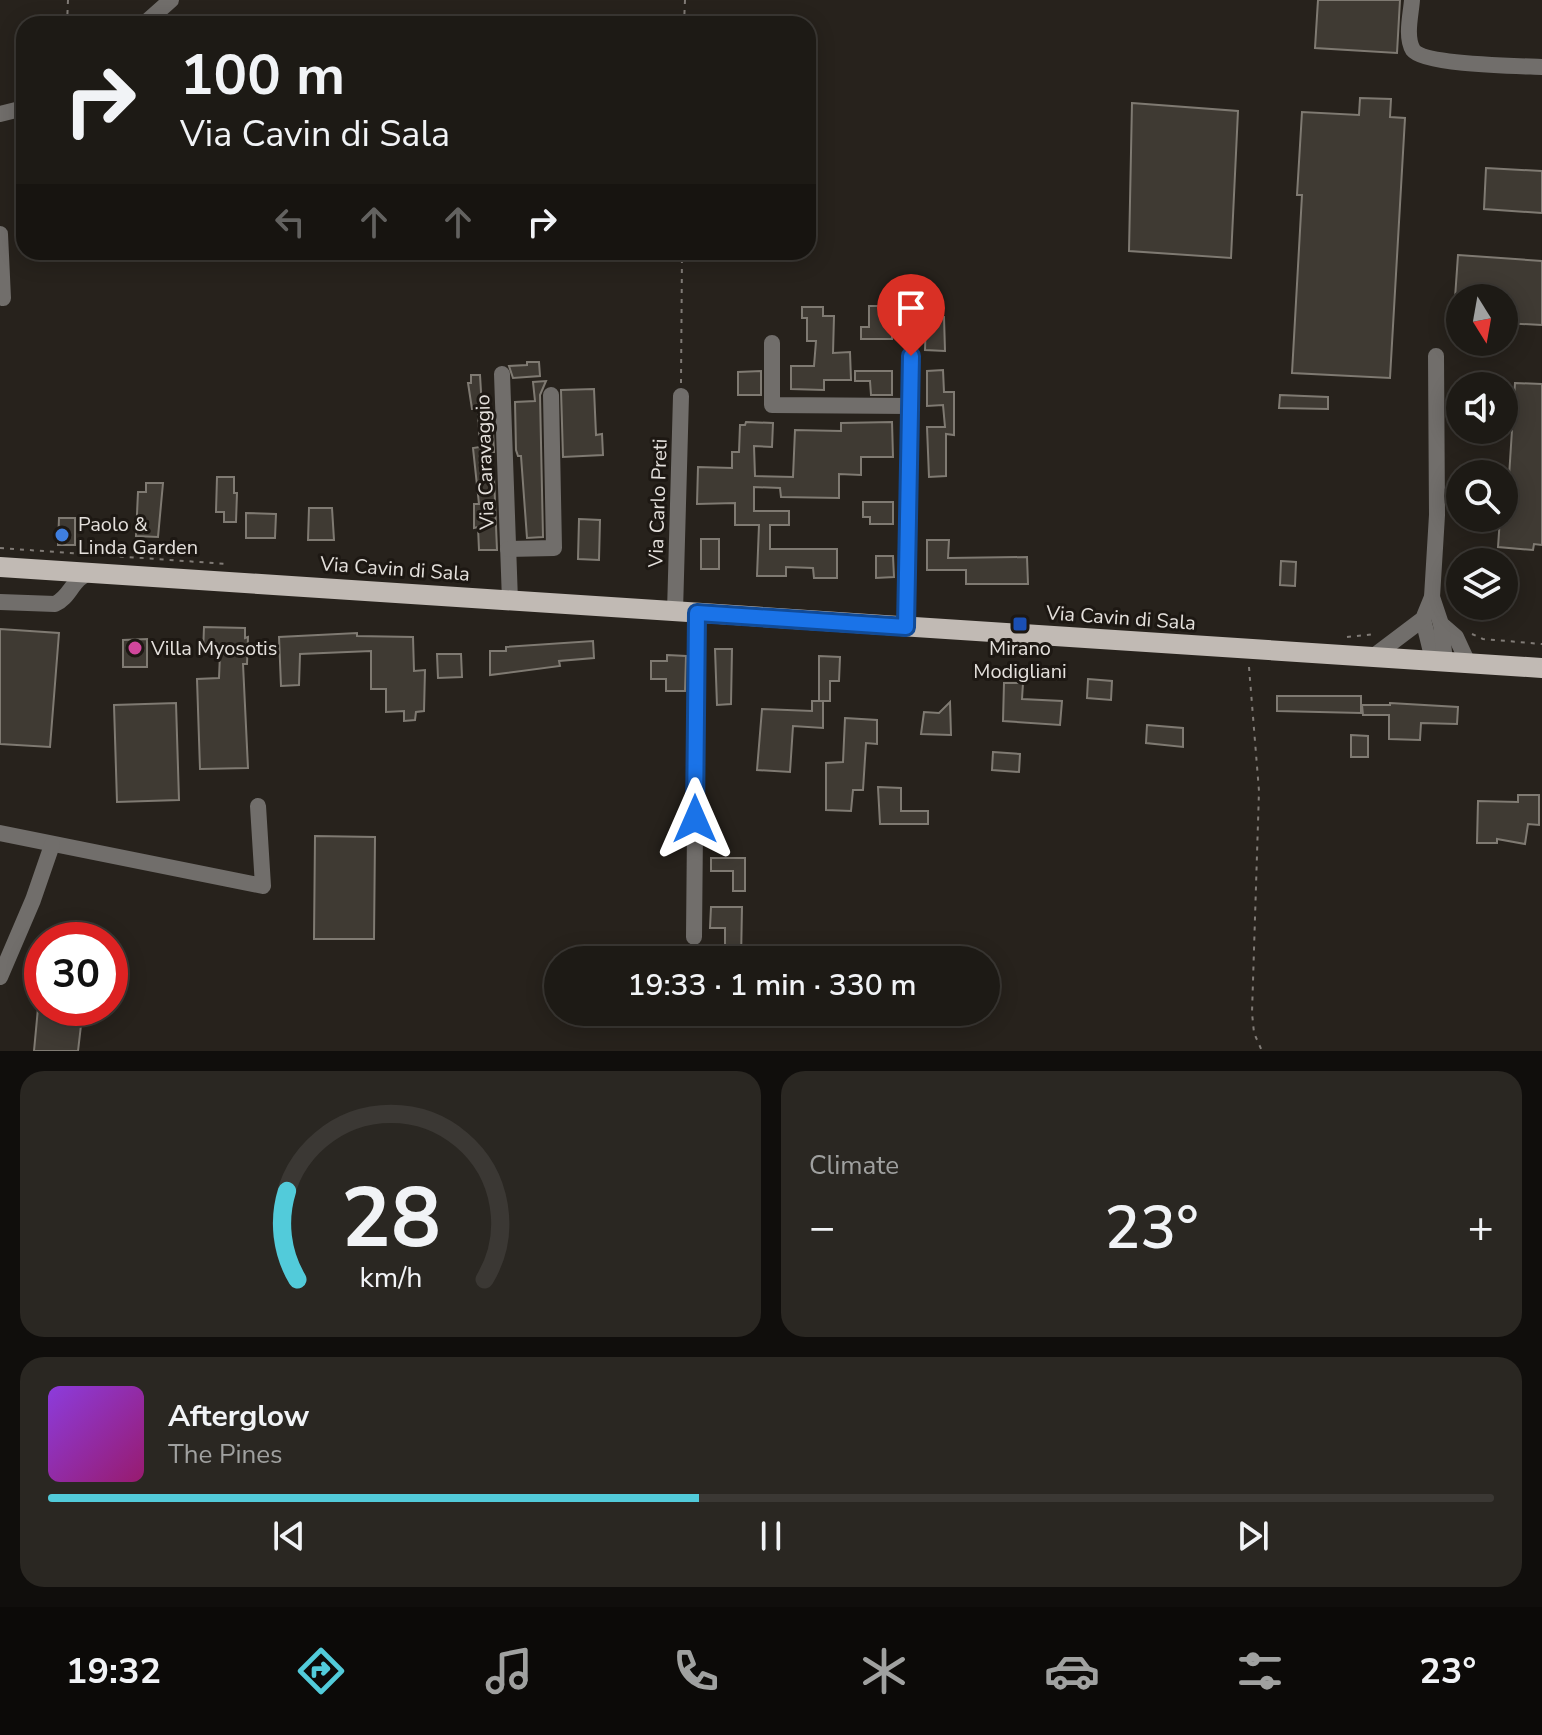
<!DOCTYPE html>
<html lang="en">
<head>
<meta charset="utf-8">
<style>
  :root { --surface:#1d1a15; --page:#2a2722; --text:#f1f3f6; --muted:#a0a1a0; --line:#3b3834; --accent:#52cbda }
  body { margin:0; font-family:"Nunito Sans",sans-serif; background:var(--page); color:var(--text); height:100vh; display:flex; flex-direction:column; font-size:30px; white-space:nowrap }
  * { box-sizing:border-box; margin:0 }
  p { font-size:26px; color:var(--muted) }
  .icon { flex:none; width:44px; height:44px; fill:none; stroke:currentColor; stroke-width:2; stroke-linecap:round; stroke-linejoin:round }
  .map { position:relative; height:1051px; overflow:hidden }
  .drawer { display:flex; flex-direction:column; gap:20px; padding:20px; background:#100e0c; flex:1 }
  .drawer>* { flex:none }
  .banner { position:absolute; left:16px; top:16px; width:800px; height:244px; border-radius:24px; box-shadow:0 4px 20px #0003,0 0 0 2px var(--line); background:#1d1a15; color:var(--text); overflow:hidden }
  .needle { width:52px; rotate:169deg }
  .tools { position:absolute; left:1446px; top:284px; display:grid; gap:16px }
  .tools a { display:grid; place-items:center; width:72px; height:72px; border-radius:50%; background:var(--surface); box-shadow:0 4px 20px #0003,0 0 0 2px var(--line); font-size:40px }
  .speed { position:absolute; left:24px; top:922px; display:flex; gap:16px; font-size:40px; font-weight:700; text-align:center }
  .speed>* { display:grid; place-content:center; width:104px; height:104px; border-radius:50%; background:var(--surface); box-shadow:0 4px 20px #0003,0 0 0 2px var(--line); line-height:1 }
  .speed .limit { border:12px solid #d22; background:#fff; color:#111 }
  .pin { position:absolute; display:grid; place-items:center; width:68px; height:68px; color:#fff; margin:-82px -34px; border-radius:50% 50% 50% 0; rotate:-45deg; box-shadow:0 0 8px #0007 }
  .pin .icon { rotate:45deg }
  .me { position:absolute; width:88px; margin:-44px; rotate:0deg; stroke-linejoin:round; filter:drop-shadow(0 0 6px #0008) }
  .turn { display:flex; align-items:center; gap:28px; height:168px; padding:0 32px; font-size:36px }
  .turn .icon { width:104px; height:104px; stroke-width:2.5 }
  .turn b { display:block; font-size:56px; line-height:68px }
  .lanes { display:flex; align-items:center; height:76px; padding:0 32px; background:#0003; justify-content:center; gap:40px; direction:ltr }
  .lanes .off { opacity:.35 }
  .big { font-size:60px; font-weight:600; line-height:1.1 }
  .drawer .card { flex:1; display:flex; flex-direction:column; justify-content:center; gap:12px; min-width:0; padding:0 28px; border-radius:24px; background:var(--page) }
  .drawer .dial { align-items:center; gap:0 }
  .dial svg { height:208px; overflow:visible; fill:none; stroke:var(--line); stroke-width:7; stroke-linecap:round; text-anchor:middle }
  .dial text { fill:var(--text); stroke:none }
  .song { display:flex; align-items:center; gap:24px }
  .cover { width:96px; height:96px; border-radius:12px; background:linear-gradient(135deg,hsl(270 70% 55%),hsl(320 70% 35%)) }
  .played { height:8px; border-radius:4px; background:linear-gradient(90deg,var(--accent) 45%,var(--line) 45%) }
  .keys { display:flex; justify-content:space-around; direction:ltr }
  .heat { display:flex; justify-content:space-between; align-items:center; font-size:44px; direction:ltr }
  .drawer .tiles { flex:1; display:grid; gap:20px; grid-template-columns:1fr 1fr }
  .card:last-child { grid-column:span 2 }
  .trip { position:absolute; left:544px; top:946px; width:456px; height:80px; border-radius:40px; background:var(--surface); box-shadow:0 4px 20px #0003,0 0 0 2px var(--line); font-weight:600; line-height:80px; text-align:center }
  .dock { display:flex; height:128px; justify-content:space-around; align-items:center; background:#0c0a08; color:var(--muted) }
  .dock .icon { width:56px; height:56px }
  .dock .active { color:var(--accent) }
  .dock b { font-size:36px; color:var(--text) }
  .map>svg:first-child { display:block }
</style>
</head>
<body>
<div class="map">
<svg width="1542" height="1051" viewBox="0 0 1542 1051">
  <rect width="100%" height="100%" fill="#27221c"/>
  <!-- building -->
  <g fill="#3f3a33" stroke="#7f7a72" stroke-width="2">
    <path d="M1318,0h82l-3,53 -82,-5z"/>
    <path d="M1360,98l31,1 -1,18 15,1 -15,260 -98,-5 10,-178h-5l5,-83 57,3z"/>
    <path d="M1132,103l106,8 -7,147 -102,-7z"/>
    <path d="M1486,168l56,3v42l-58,-4z"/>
    <path d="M1458,255l84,6v64l-38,-2v-25h-49z"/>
    <path d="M869,306h23v33h-31v-12h8z"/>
    <path d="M802,307h21v9h11l-1,37 17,-1 1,28h-27v10l-33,-1v-23h23l2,-25h-9v-23h-5z"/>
    <path d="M944,317l1,34 -20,-1 1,-32z"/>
    <path d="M527,362h12l1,14 -27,2 -4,-12 18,-1z"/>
    <path d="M943,370l1,22h10v43l-8,-1v42l-17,1 -2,-50h18l-2,-22 -16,1v-35z"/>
    <path d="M761,371v24h-23v-23z"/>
    <path d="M855,371h37v24h-21l-1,-14h-15z"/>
    <path d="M471,375h9l2,34h-10l-4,-26h3z"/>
    <path d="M546,381l-6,14 3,142 -16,1 -6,-82h-3l-2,-6 -1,-48 20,-1 -2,-19z"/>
    <path d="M1515,383l27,1v161l-8,-1 -1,6 -35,-3 2,-29h4v-10h3z"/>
    <path d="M594,389l2,46 6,-1 1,21 -40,2 -2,-67z"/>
    <path d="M1280,395l48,2v12l-49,-1z"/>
    <path d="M492,412l2,40h-5l1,25h4l3,73h-18l-1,-23 -4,1v-24h5l-6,-56 7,-1 -2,-34z"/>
    <path d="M746,422l27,1 -1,24 -18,-1 1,30 38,1 2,-47 46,1v-8l51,-1 1,35h-32v18l-22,-1v24l-58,-1 -1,-9 -26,-1v24h35v14h-19v24h67v29h-23l-1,-10 -27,-1v9h-29l2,-51h-24v-22l-38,1 1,-37 34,1v-16h7l1,-27h5z"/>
    <path d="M217,477h17v16h3l-1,29h-12v-10h-8z"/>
    <path d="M146,483h17l-5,54 -22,-1 2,-44h8z"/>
    <path d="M863,502h30v22h-23v-7h-7z"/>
    <path d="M309,508h23l2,32h-26z"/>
    <path d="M246,513l30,1 -1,24h-29z"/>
    <path d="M59,518h16v27h-17z"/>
    <path d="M579,519l21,1 -1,40 -21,-1z"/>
    <rect x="701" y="539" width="18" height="30"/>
    <path d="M927,540h22l-1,18 79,-1 1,27h-62v-14h-39z"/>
    <path d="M876,556h17l1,21 -18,1z"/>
    <path d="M1281,561l15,1 -1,24 -15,-1z"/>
    <path d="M204,627l41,1v10l3,-1 -1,27h-4l5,104 -48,1 -3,-90 22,-1 1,-24h-17z"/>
    <path d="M0,629l59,4 -9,114 -50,-3z"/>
    <path d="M357,633v3l56,1 1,34 11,-1 -1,41 -8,1 -1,8 -11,1v-10l-18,1v-23h-15v-38l-71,3 -1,31 -18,1 -2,-49z"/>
    <path d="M147,639v28h-24v-27z"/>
    <path d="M593,641l1,17 -35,3 1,5 -70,9v-24h16v-4z"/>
    <path d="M715,649h17l-1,55 -14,1z"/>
    <path d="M437,654h24l1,23 -24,1z"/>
    <path d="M667,655l19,1 -1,35h-19v-12h-15v-18h16z"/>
    <path d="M819,656l21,1 -1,24h-9v20h-11z"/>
    <path d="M1088,679l24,2 -1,19 -24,-2z"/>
    <path d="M1004,683h19l-1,16 40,2 -2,24 -57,-4z"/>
    <path d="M1277,696h84v17l-84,-2z"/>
    <path d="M812,701h11v27l-30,-2 -3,46 -33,-2 5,-61 50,2z"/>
    <path d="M950,702l1,33 -30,-1 3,-22 15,1z"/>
    <path d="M176,703l3,97 -62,2 -3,-97z"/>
    <path d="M1390,703l68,4 -1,17 -36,-1 -1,17 -31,-1v-24h-26l-1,-10h28z"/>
    <path d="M845,718l32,2v24l-11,-1 -3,47h-10l-2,21 -25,-1v-47l17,-1z"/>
    <path d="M1147,725l36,3v19l-37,-4z"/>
    <path d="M1351,735l17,1v21h-17z"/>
    <path d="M993,752l27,2 -1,18 -27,-2z"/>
    <path d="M878,787l23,1v23h27v13h-48z"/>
    <path d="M1518,795h21v30l-11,-1 -3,20 -28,-5v4h-20l1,-42 40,1z"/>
    <path d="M315,836l60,1 -1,102h-60z"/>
    <path d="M711,858h34v33h-12v-20h-22z"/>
    <path d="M711,907h31l-1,53h-16v-32h-15z"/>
    <path d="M60,929l37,3v8h-38z"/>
    <path d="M38,1008h45l-5,43h-44z"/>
  </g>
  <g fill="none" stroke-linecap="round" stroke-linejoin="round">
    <!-- path -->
    <g stroke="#807b76" stroke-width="2" stroke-dasharray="4 6" stroke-linecap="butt">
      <path d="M67,24l1,-24"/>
      <path d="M684,24l1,-24"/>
      <path d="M681,383l1,-131"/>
      <path d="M0,548l227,16"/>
      <path d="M1472,634l11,5 59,5"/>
      <path d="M1347,637l29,-3"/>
      <path d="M1249,667l10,124 -7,222 2,20 8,18"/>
    </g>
    <!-- minor -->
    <g stroke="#716e6b" stroke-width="16">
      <path d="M1412,0c-1,14 -7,37 1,50 11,15 107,16 129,17"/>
      <path d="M144,24l27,-24"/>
      <path d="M0,114l24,-6"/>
      <path d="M0,234l3,64"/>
      <path d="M772,343v62l138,1"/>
      <path d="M502,374l8,227"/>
      <path d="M508,549l46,-1 -3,-153"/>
      <path d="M1432,597l9,27 15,13 12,26"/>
      <path d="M0,602l55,2c16,-7 17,-26 35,-31"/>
      <path d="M675,612l6,-216"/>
      <path d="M1423,619l10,41"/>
      <path d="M1441,624l4,37"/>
      <path d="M906,627l5,-271"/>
      <path d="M1374,656l49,-37 9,-22 5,-82 -1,-159"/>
      <path d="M0,833l263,53 -5,-80"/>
      <path d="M694,937l3,-324"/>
      <path d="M0,977l33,-77 19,-55"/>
    </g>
    <!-- major -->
    <path stroke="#c1bab4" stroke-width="20" d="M0,567l1542,101"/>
  </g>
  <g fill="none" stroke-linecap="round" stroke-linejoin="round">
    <!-- route casing -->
    <g stroke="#114b97" stroke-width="20">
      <path id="route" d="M695,819l2,-206 209,14 5,-271"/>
    </g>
    <!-- route -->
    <use href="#route" stroke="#1a73e8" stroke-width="14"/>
  </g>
  <!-- markers -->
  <circle fill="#3f7fe0" stroke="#1d1813" stroke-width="3" cx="62" cy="535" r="8"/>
  <rect fill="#1a4fb4" stroke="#1d1813" stroke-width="3" x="1012" y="616" width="16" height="16" rx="4"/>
  <circle fill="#d1479c" stroke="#1d1813" stroke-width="3" cx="135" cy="648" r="8"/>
  <g text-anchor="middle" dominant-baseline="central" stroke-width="6" stroke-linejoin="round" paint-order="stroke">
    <!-- street labels -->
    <g font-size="20" fill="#e4e0dc" stroke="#1d1813">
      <text transform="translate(485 462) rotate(-92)">Via Caravaggio</text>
      <text transform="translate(658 503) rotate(-88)">Via Carlo Preti</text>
      <text transform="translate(395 569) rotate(4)">Via Cavin di Sala</text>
      <text transform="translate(1121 618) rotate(4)">Via Cavin di Sala</text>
    </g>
    <!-- poi labels -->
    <g font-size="20" fill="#e4e0dc" stroke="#1d1813" text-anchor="start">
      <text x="78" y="524">Paolo &amp;<tspan x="78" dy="23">Linda Garden</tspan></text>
      <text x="151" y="648">Villa Myosotis</text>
      <text x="1020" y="648" text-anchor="middle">Mirano<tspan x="1020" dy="23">Modigliani</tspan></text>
    </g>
  </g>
</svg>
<div class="tools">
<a><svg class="needle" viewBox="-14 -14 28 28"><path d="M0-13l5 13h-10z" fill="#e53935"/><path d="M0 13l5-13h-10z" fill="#a0a1a0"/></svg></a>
<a><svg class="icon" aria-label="sound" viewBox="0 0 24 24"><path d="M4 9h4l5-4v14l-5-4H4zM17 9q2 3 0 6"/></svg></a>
<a><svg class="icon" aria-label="search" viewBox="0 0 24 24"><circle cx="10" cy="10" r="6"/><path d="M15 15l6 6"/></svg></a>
<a><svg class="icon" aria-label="layers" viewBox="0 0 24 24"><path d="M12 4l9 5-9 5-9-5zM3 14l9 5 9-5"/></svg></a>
</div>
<div class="speed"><div class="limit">30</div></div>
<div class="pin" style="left:911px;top:356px;background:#d93025"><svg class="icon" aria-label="arrive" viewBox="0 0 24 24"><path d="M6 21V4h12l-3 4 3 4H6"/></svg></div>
<svg class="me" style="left:695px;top:819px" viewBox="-20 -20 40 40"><path d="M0-17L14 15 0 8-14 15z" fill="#1a73e8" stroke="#fff" stroke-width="4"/></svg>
<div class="trip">19:33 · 1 min · 330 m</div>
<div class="banner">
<div class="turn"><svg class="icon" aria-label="right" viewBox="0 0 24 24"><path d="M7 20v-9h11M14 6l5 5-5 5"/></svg><div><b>100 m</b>Via Cavin di Sala</div></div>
<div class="lanes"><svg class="icon off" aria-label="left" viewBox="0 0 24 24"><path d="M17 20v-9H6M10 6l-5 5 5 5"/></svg><svg class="icon off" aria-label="ahead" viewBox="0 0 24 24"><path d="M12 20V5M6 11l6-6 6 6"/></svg><svg class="icon off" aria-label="ahead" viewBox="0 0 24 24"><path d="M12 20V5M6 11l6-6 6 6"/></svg><svg class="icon" aria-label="right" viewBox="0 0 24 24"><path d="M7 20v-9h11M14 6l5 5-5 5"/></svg></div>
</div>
</div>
<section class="drawer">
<div class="tiles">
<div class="card dial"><svg viewBox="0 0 100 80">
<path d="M14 69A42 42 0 1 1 86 69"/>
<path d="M14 69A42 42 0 0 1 10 35" stroke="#52cbda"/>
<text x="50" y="56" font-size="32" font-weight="700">28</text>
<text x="50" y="72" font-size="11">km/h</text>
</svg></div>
<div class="card"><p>Climate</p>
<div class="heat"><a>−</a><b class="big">23°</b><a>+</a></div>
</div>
<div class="card">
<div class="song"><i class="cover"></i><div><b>Afterglow</b><p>The Pines</p></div></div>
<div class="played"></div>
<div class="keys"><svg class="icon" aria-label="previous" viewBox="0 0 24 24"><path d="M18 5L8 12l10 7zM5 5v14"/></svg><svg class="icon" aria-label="pause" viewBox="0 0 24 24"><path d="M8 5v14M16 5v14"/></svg><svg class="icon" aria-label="next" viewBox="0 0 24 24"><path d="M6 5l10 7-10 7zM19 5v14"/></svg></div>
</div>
</div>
</section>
<nav class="dock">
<b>19:32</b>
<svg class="icon active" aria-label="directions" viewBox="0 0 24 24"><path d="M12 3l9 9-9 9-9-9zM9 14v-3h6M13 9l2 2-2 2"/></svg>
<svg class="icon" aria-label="music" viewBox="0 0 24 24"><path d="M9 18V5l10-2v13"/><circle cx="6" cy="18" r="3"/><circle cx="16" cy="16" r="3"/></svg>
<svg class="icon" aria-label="phone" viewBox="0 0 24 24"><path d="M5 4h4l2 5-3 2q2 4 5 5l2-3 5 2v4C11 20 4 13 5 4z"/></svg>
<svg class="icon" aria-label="climate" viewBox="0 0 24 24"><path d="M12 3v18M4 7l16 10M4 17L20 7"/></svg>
<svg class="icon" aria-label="car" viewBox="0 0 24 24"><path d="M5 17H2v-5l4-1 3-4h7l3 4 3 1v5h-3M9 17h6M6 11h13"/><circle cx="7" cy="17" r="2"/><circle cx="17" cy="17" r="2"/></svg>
<svg class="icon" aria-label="filters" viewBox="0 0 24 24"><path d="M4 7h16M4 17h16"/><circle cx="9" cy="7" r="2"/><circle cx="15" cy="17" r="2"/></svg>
<b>23°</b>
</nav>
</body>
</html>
